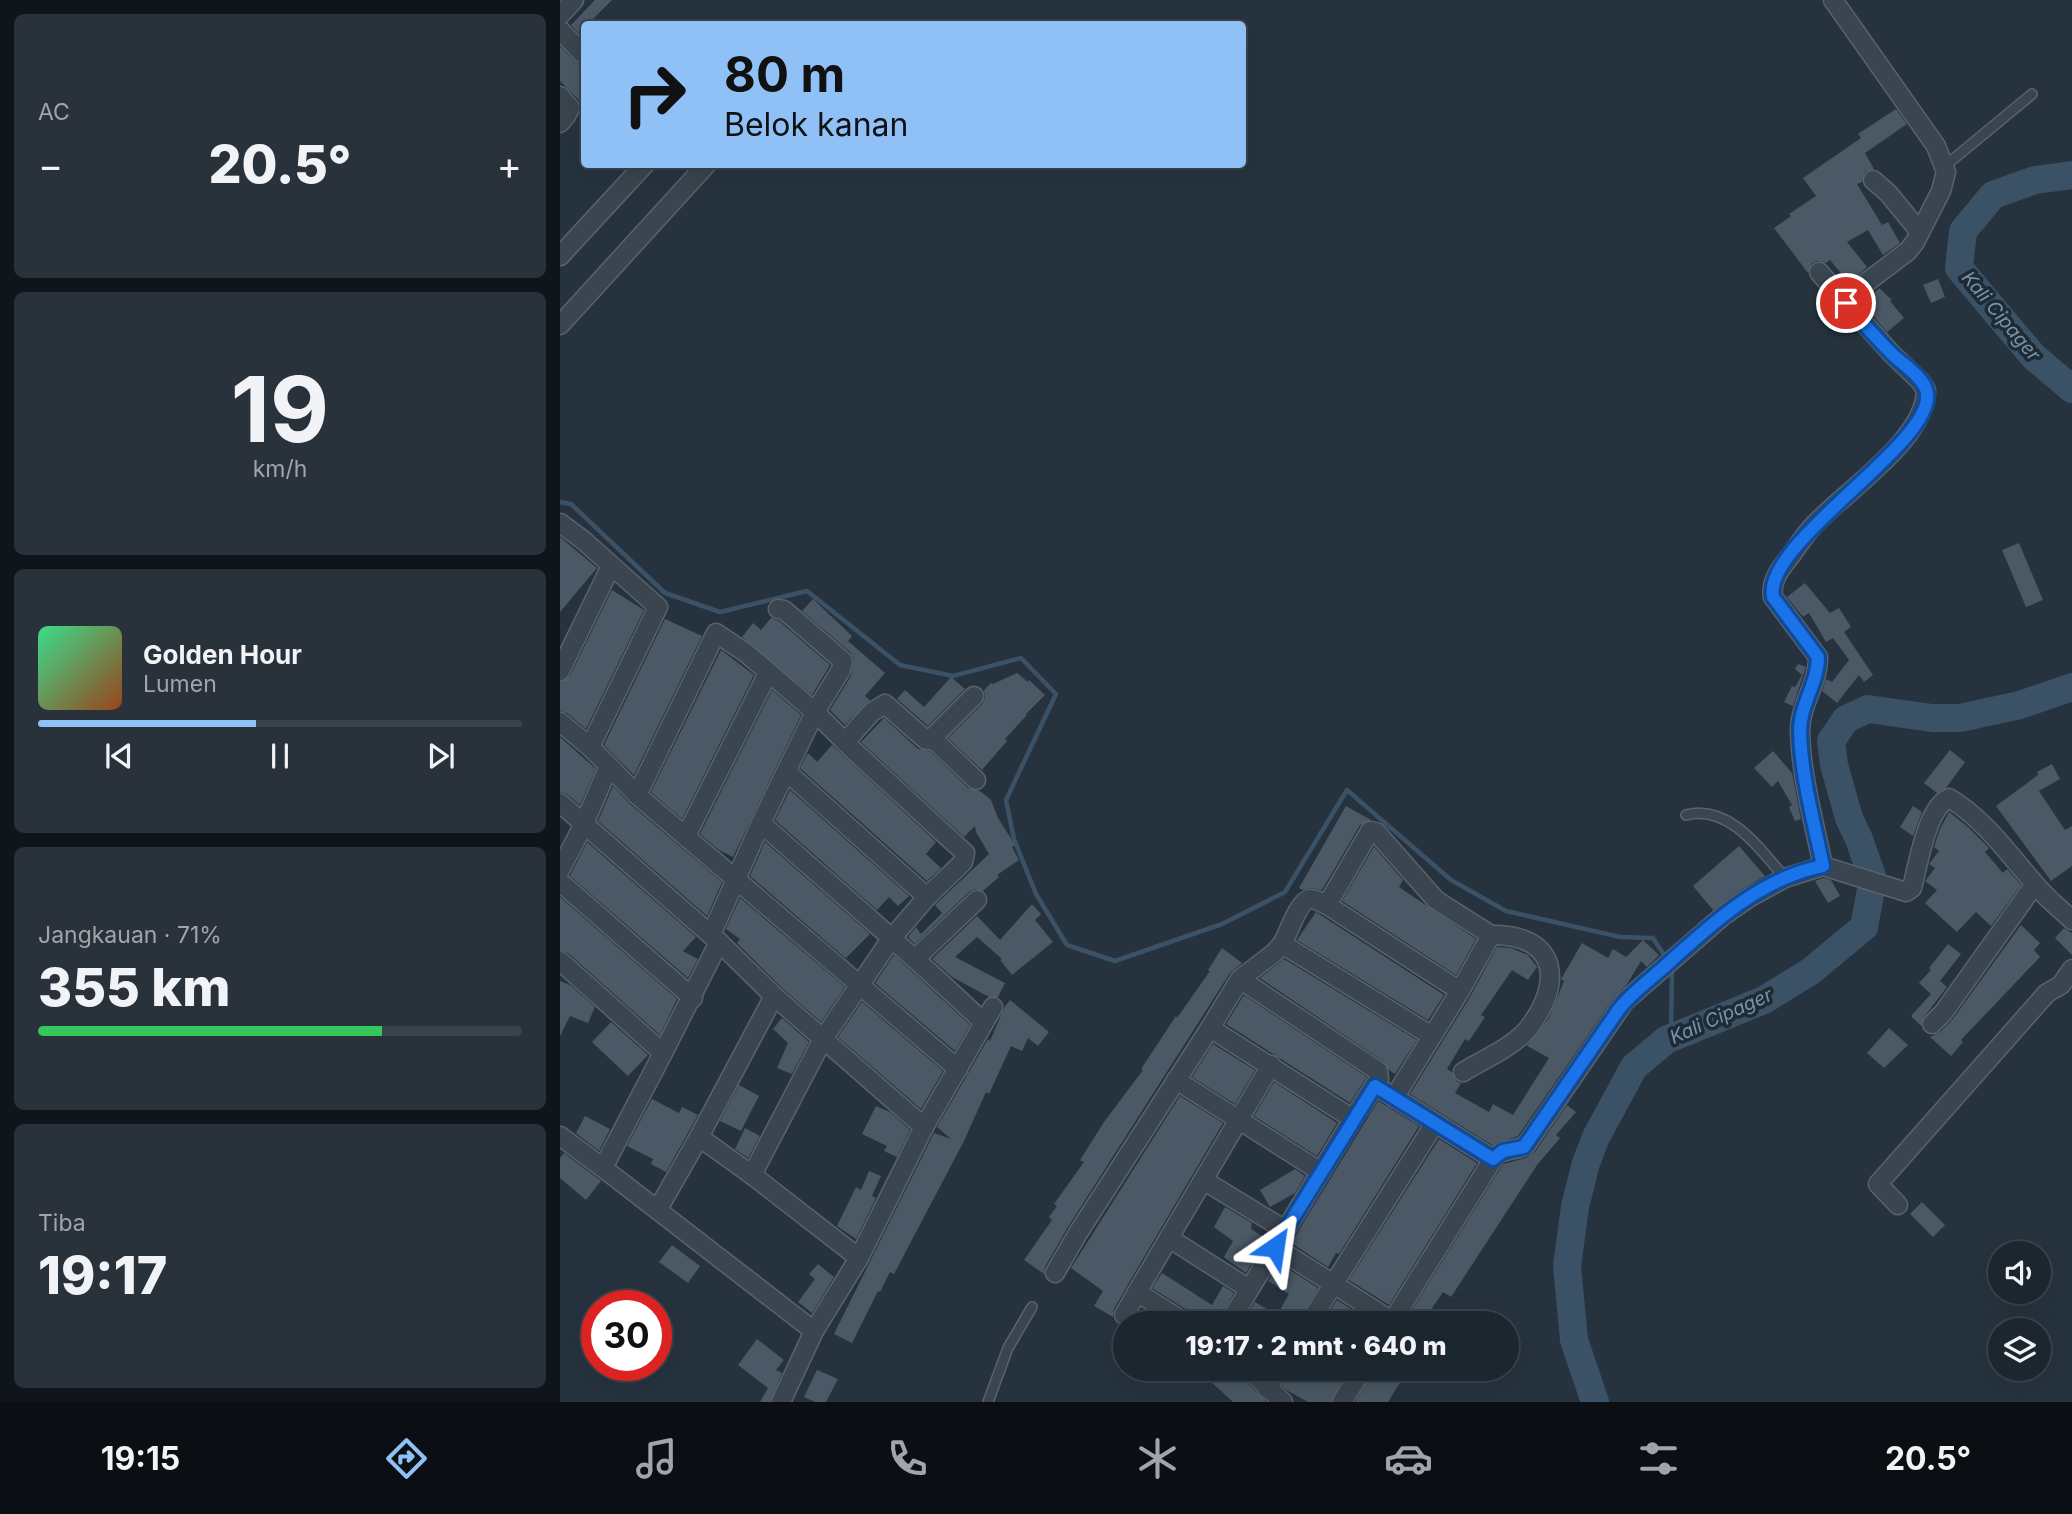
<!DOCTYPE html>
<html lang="id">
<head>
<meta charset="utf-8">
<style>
  :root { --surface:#1c262f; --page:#29323b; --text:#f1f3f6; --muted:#a0a5aa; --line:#3a434b; --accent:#8fc1f6 }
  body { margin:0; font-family:Inter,sans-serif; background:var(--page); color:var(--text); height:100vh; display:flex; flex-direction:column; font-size:26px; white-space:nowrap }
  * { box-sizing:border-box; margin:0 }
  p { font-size:23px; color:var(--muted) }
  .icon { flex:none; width:38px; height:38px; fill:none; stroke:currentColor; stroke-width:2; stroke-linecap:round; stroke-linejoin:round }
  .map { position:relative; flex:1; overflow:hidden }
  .details { display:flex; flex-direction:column; gap:14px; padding:14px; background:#0f151a; width:560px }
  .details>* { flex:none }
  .top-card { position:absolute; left:21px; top:21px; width:665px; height:147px; border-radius:7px; box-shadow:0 7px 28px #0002,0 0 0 2px var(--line); background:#8fc1f6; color:#111; overflow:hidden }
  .buttons { position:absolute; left:1428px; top:1241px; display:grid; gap:14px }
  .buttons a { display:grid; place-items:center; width:63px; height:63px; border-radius:50%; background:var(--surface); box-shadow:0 7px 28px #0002,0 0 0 2px var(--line); font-size:35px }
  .speed { position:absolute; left:21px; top:1290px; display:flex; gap:14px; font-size:35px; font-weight:700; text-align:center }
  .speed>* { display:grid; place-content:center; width:91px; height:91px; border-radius:50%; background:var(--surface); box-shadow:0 7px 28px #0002,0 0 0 2px var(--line); line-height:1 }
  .speed .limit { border:10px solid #d22; background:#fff; color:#111 }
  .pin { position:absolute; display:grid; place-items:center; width:60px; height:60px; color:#fff; margin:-30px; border:4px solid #fff; border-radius:50%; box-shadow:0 2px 7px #0007 }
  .me { position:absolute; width:77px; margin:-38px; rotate:32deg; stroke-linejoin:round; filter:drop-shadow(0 0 5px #0008) }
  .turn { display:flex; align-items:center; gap:24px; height:147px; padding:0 28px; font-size:32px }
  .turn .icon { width:91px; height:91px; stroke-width:2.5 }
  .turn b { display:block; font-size:49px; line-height:60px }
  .big { font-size:52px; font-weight:800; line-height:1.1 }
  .details .tile { flex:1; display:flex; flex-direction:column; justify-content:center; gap:10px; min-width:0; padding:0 24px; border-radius:10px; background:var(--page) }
  .details .dial { align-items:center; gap:0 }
  .dial b { font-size:91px; line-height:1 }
  .song { display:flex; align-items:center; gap:21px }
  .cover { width:84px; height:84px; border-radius:10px; background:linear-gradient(135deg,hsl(150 70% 55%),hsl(20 70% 35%)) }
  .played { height:7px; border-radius:4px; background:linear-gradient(90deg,var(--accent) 45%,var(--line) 45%) }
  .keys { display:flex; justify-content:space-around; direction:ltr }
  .heat { display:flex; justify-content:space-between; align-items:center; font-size:38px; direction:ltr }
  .charge { height:10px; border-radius:5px; background:linear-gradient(90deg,#34c759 71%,var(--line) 0) }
  .trip { position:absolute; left:553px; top:1311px; width:406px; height:70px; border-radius:35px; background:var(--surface); box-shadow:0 7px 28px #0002,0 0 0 2px var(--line); font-weight:800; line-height:70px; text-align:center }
  .menu { display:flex; height:112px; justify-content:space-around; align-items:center; background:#0b0f13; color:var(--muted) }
  .menu .icon { width:49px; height:49px }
  .menu .on { color:var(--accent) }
  .menu b { font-size:32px; color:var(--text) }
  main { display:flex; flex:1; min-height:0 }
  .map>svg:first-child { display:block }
</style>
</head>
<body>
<main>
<section class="details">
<div class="tile"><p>AC</p>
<div class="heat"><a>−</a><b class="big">20.5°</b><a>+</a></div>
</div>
<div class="tile dial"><b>19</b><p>km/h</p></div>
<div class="tile">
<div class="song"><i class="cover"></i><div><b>Golden Hour</b><p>Lumen</p></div></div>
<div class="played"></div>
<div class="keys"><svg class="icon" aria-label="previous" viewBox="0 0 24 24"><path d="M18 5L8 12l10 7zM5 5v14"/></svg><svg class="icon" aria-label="pause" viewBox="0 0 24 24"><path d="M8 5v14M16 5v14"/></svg><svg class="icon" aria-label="next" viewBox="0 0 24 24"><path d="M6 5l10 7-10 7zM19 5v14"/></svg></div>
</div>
<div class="tile"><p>Jangkauan · 71%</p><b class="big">355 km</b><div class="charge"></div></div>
<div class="tile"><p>Tiba</p><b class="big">19:17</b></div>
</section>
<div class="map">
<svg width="1512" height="1402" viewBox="0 0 1512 1402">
  <rect width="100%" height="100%" fill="#26333f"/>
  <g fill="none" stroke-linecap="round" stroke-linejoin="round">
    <!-- stream -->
    <g stroke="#3a5166" stroke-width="4.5">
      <path d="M0,502l11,2 94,89 55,19 87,-21 93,74 53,11 68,-18 35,36 -50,106 8,39 22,55 31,51 48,16 107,-37 63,-32 62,-102 104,90 55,31 114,26 33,1 13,20"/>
      <path d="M1111,1038l1,-69"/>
    </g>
    <!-- river -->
    <g stroke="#3a5166" stroke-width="28">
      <path d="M1512,175l-37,5 -42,15 -30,36 -4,37 74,88 39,33"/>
      <path d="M1035,1402l-21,-62 -7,-74 8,-59 11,-44 10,-26 38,-70 32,-27 98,-40 47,-29 53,-44 9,-48 -14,-40 -10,-21 -15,-53 -3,-24 15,-22 22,-10 64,9h28l60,-13 52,-18"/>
    </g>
  </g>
  <!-- building -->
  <g fill="#4a5965">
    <path d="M35,0h17l-24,24h-4v4l-5,6 -8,-9z"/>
    <path d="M0,46l24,24v35l-24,-24z"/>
    <path d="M1336,109l11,15 -42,29 9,16 -9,3 -3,10 -5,2 25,41 6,-3 12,21 -17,12 -15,-25 -21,12 20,25 -18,16 -19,-23 -4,3 -9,-2 -5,2 -4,10 -34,-45 17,-12 -2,-2 27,-18 -13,-18 58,-40 -3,-4z"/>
    <path d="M1378,279l7,18 -14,6 -8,-18z"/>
    <path d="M1319,288l13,12 -2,1 14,17 -17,14 -24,-28z"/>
    <path d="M0,537l37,31 -37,44z"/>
    <path d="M1459,543l24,57 -17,7 -24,-57z"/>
    <path d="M1245,583l25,30 9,-5 12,19 -7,5 29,43 -9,7 -5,-7 -22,28 -15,-12 4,-12 6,3 17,-22 -16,-22 -7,4 -17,-29 -6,4 -16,-20z"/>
    <path d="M52,590l32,20 -58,119 -19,-16 -7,-2v-29l10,-6z"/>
    <path d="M253,599l39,37 -4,5 37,32 -20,23 5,4 -25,25 -15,-15 21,-34 3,-18 -4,-6 -48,-41z"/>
    <path d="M211,618l8,3 51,44 -18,30 -70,-58 11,-14 8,7z"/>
    <path d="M105,619l37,17 -68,139 -30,-30z"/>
    <path d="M161,650l33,25 -72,144 -31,-27z"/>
    <path d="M1238,664l8,3 -13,39 -9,-4 8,-16 3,1 7,-12 -7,-6z"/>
    <path d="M457,673l11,9 1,-2 16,15 -19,19 1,1 -22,24 2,2 -25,29 -34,-32 34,-34 3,-6 -1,-8 7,-7 2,1z"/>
    <path d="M391,677l14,12 -37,37 -31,-27 8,-9 19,17z"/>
    <path d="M212,690l29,25 -68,142 -14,-7 -19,-16z"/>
    <path d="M324,718l34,31 12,2 38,37 12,3 11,9 7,18 17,27 -3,2 7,13 -22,15 2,2 -16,14 -8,-2 -6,3 -54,52 -7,-7 8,-10 5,7 21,-21 -7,-8 54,-51 -13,-22 -1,-6 -11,11 -103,-95z"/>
    <path d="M0,737l36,32 -16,36 -13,-11 -7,-2z"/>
    <path d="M272,745l104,97 -10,12 15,14 -14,13 -127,-113 8,-15 9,9z"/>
    <path d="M1390,750l15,12 -19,26 -9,5 -13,-10z"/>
    <path d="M1213,751l19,22 9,46 -6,2 -6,-14 3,-2 -14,-24 -6,6 -18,-19z"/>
    <path d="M1492,764l8,15 -21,12 26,39 7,-4v40l-21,15 -55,-75 42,-31 -1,-3z"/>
    <path d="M53,786l17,18 92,78 -15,34 -109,-95z"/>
    <path d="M230,790l119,106 -11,10 -9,-9 -12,13 -102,-90z"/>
    <path d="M786,806l25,14 -11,5 -38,65 -11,-2 -8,2 -4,-2z"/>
    <path d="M1353,806l9,6 -9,24 -13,-9z"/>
    <path d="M1389,812l19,15 21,21 -4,4 18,21 4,-4 14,16 -30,41 -15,-14 -19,20 -32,-29 12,-13 -12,-9 10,-13 -6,-4 10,-13 -5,-4 6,-18z"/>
    <path d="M27,842l109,95 -13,14 15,8 -10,19 -118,-102z"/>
    <path d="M205,842l105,92 -24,24 4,4 -100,-86z"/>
    <path d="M1179,846l26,30 -21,12 -31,22 -20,-24z"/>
    <path d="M814,847l29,33 -4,7 77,52 -20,36 -114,-74z"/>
    <path d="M1263,878l8,2 9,16 -12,7 -13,-22z"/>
    <path d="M0,897l117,102 -17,36 -92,-82 -8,-3z"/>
    <path d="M180,898l105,89 -24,35 -39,-34 -45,-45 3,-4 -14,-10z"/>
    <path d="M472,904l9,10 -6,6 18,22 -41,33 -12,-15 2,-1 -25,-22 -22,20 50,26 -7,14h-9l-37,-20 -20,-18 45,-43 23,24z"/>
    <path d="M756,912l128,83 -16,25 -131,-80z"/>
    <path d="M1461,925l19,18 -6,7 6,7 -79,83 2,2 -12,14 -21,-19 10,-5 12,-12z"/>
    <path d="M1504,928l8,5v22l-17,-17z"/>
    <path d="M1083,940l16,15 -12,12 -6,-6 -14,23 -11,11 -98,141 -26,9 -82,-51 60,-97 27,-50 14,1 17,7 9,12 -9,13 -16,-10 -31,45 4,2 -16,24 -4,-2 -18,30 5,3 5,10 4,1 -6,10 34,19 4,-8 20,11 36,-57 -22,-12 22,-28 15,-37 -3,-2 21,-36 26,15 5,-9 13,8z"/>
    <path d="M1388,944l13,10 -21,27 7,6 -23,30 -3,9 -10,-10 20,-22 -12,-11 12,-13 -2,-2z"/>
    <path d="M662,948l20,15 -12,10 -162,254 -23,40 -1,7 -20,-14 28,-40 -3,-3 8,-11 -3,-2 30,-42 -4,-2 24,-38 39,-52 -2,-1 35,-53 1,2 33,-47 -2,-1z"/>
    <path d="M334,955l76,70 -15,26 -80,-68z"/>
    <path d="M724,959l133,81 -22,34 -6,-4 -5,-8 -124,-84z"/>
    <path d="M0,981l10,4 25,22 -7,16 -18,-7 -10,20z"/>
    <path d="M684,995l123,82 -17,26 -124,-79z"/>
    <path d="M450,1000l39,32 -11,14 -10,-8 -6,13 -11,-5 -22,48 -3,-2 -22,49 -70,133 -4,-2 -10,20 -2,-1 -26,52 -18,-9 100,-201 17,6 -14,-12 51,-88 2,2 14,-33z"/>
    <path d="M302,1002l81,69 -22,38 -83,-72z"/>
    <path d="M222,1018l27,24 -17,32 -15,-6 11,-25 -15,-14z"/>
    <path d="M51,1022l37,33 -20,21 -36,-34z"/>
    <path d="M1329,1028l19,17 -24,23 -17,-15z"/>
    <path d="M653,1044l42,26 -20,34 -43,-27z"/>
    <path d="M714,1082l63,41 -20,33 -63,-40z"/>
    <path d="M179,1085l20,11 -18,35 -21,-10z"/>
    <path d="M620,1096l43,27 -96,163 -13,23 -1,8 -19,-11 9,-15 -32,-23z"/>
    <path d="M92,1099l27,14 3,-6 16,8 -32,57 -15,-8 2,-5 -26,-13z"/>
    <path d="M818,1101l41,25 -80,128 -3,-1 -8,14 -37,-24z"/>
    <path d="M1007,1105l9,7 -20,23 4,3 -23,27 -86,132 -8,-5 -21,31h-18l99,-159 23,-6 9,-6z"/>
    <path d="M316,1106l14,6 20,18 -13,27 -13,-6 3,-5 -25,-12z"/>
    <path d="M25,1116l25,13 -11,22 -23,-18z"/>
    <path d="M185,1128l15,8 -12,22 -13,-9z"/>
    <path d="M879,1139l38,24 -88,142 -40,-25z"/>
    <path d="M4,1153l37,28 -15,19 -26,-22v-20z"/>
    <path d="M735,1169l10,7 -10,17 -25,14 -10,-17z"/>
    <path d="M309,1171l12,5 -9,20 4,2 -20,41 -19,-13 19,-39 5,3z"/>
    <path d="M1362,1202l23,23 -12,12 -23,-23z"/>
    <path d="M665,1207l27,16 -1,6 16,10 -21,34 -22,-16 9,-16 -19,-14z"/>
    <path d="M112,1245l28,21 -12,17 -29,-21z"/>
    <path d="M719,1263l39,25 -20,35h-43l-10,-5 10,-16 22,13 12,-21 -21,-13z"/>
    <path d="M258,1264l16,13 -22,36 -14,-11 17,-23 -6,-5z"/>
    <path d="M602,1273l50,32 11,-19 11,7 -16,30h-21l-5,-10 -40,-25z"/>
    <path d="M777,1300l37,23h-52z"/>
    <path d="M197,1339l27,21 -8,10 6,3 -12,29h-10l8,-14 -30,-23z"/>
    <path d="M636,1368h36l35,34h-34z"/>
    <path d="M731,1368h58l-18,34h-23l-20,-11 -6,-5z"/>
    <path d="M814,1368h35l-21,34h-33z"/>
    <path d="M257,1370l21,9 -12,23h-11l-11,-5z"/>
  </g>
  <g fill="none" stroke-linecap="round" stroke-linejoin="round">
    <!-- service casing -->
    <g stroke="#57636d" stroke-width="12">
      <g id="service">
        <path d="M1385,166l87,-72"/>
        <path d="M1126,815c43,-11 74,34 99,63"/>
        <path d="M428,1402l20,-54 24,-41"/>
      </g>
    </g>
    <!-- minor casing -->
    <g stroke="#57636d" stroke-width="21">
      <g id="minor">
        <path d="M0,15l14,-15"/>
        <path d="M0,30l24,25"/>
        <path d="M0,96l10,12 -4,8 -6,7"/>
        <path d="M1313,180l15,13 32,39"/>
        <path d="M0,256l85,-92"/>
        <path d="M1259,272l27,31"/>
        <path d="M0,325l147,-161"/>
        <path d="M0,523l23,17 75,67 -68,140 19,19 -25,58 -24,46"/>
        <path d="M0,671l51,-105"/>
        <path d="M0,722l30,25"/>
        <path d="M372,738l44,42"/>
        <path d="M285,742l27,-30 13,-8 41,36h4l44,-44"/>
        <path d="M49,766l28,29 321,274"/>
        <path d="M227,772l140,125"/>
        <path d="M77,795l79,-162 30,20 69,59 26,-42 2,-9 -59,-51 -6,-1"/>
        <path d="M0,803l159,139 -56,111"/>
        <path d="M201,823c74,66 150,130 222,199"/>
        <path d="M126,836l82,-163"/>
        <path d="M1263,866c-9,-44 -22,-90 -23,-135 0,-27 19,-49 18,-74l-45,-60c-3,-16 9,-31 19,-43 7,-10 14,-21 23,-30 32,-34 111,-85 111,-134l-6,-9 -29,-28 -45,-50 13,-15 49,-37 7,-9 26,-51 5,-19 -10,-26 -103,-146"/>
        <path d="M0,882l133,116"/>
        <path d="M159,942l55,54 150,131"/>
        <path d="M722,944c6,-9 16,-43 28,-45 4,-1 12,4 17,6"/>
        <path d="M356,958l61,-58"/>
        <path d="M0,961l103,92 -60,115 211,163 -33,71"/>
        <path d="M680,979l34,-26 8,-9 150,92"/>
        <path d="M1372,1024l11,-11 92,-129"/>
        <path d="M650,1028l30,-49 138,92 1,8 -26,40"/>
        <path d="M903,1072c21,-13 48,-24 64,-42 37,-46 32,-96 -36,-95"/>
        <path d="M616,1080l145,92"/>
        <path d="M824,1091l109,68"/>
        <path d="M834,1098l66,-107 31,-56 -55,-35 -60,-68 -6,-1 -43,74 133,86"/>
        <path d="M0,1136l43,32"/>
        <path d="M139,1137l53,38 71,-136 68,-100 36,-42 36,-35 2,-9 -113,-104 -37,-37 -54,111 -50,112"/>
        <path d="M192,1175l107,83"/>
        <path d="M643,1180l82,50"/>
        <path d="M1338,1205l-20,-21 169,-191 14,-8 11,-16"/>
        <path d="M98,1209l41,-72 75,-141"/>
        <path d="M609,1238l80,51"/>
        <path d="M715,1247l117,74"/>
        <path d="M495,1273l23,-40 132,-205 143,91 -124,204"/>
        <path d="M564,1315l13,-23"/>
        <path d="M626,1323l-49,-31 134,-227"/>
        <path d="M749,1323l126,-200"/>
        <path d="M831,1323l104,-167c10,-8 22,-5 31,-11l99,-144 99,-86 26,-18 35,-19 38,-12 83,26 6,-4c6,-23 15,-81 37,-90 39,23 64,63 95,96 8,9 19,17 28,26"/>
        <path d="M254,1331l45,-73 65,-131 69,-120"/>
        <path d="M688,1368l35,34"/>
        <path d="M707,1389l13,-21"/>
        <path d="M782,1402l21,-34"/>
      </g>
    </g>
    <!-- service -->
    <use href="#service" stroke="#3a454f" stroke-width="9"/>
    <!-- minor -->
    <use href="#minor" stroke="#3a454f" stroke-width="18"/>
  </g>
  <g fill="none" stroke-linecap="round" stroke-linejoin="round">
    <!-- route casing -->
    <g stroke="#114b97" stroke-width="18">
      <path id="route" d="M715,1247l100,-161 118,73 10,-8 21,-4 95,-138c13,-16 29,-28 44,-41 46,-42 97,-90 160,-102 -9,-44 -22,-90 -23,-135 0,-26 18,-48 18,-74l-45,-60c-11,-56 171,-159 153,-208 -5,-13 -23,-25 -33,-34 -17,-17 -32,-34 -47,-52"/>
    </g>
    <!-- route -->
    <use href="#route" stroke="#1a73e8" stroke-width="12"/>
  </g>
  <g text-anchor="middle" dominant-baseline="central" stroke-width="7" stroke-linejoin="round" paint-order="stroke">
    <!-- water labels -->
    <g font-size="19" font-style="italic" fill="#7794ac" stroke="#1e2a34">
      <text transform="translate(1441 316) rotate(50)">Kali Cipager</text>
      <text transform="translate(1161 1016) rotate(-24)">Kali Cipager</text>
    </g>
  </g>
</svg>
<div class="buttons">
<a><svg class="icon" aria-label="sound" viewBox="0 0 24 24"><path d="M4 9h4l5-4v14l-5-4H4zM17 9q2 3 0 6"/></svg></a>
<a><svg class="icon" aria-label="layers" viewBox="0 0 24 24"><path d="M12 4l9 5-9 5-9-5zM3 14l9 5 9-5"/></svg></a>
</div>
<div class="speed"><div class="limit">30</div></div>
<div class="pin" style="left:1286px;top:303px;background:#d93025"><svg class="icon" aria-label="arrive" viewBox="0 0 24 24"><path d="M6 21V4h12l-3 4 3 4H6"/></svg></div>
<svg class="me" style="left:715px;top:1247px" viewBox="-20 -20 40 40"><path d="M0-17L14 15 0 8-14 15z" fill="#1a73e8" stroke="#fff" stroke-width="4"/></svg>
<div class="trip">19:17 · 2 mnt · 640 m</div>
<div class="top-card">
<div class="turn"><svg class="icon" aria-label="right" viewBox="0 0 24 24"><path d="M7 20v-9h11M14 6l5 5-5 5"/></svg><div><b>80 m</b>Belok kanan</div></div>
</div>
</div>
</main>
<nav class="menu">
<b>19:15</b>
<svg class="icon on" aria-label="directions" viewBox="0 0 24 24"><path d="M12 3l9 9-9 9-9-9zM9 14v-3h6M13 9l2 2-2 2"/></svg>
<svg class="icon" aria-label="music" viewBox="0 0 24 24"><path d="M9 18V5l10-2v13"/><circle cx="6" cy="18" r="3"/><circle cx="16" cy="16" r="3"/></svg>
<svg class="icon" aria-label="phone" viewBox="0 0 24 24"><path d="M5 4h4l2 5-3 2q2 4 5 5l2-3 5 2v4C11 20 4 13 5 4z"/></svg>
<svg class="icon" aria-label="climate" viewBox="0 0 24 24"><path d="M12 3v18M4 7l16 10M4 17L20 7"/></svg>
<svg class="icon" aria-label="car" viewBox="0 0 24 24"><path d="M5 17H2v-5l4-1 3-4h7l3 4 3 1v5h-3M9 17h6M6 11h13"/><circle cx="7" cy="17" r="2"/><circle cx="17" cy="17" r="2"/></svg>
<svg class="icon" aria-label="filters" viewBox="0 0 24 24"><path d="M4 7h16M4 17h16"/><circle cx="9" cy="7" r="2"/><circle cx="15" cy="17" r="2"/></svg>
<b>20.5°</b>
</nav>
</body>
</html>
